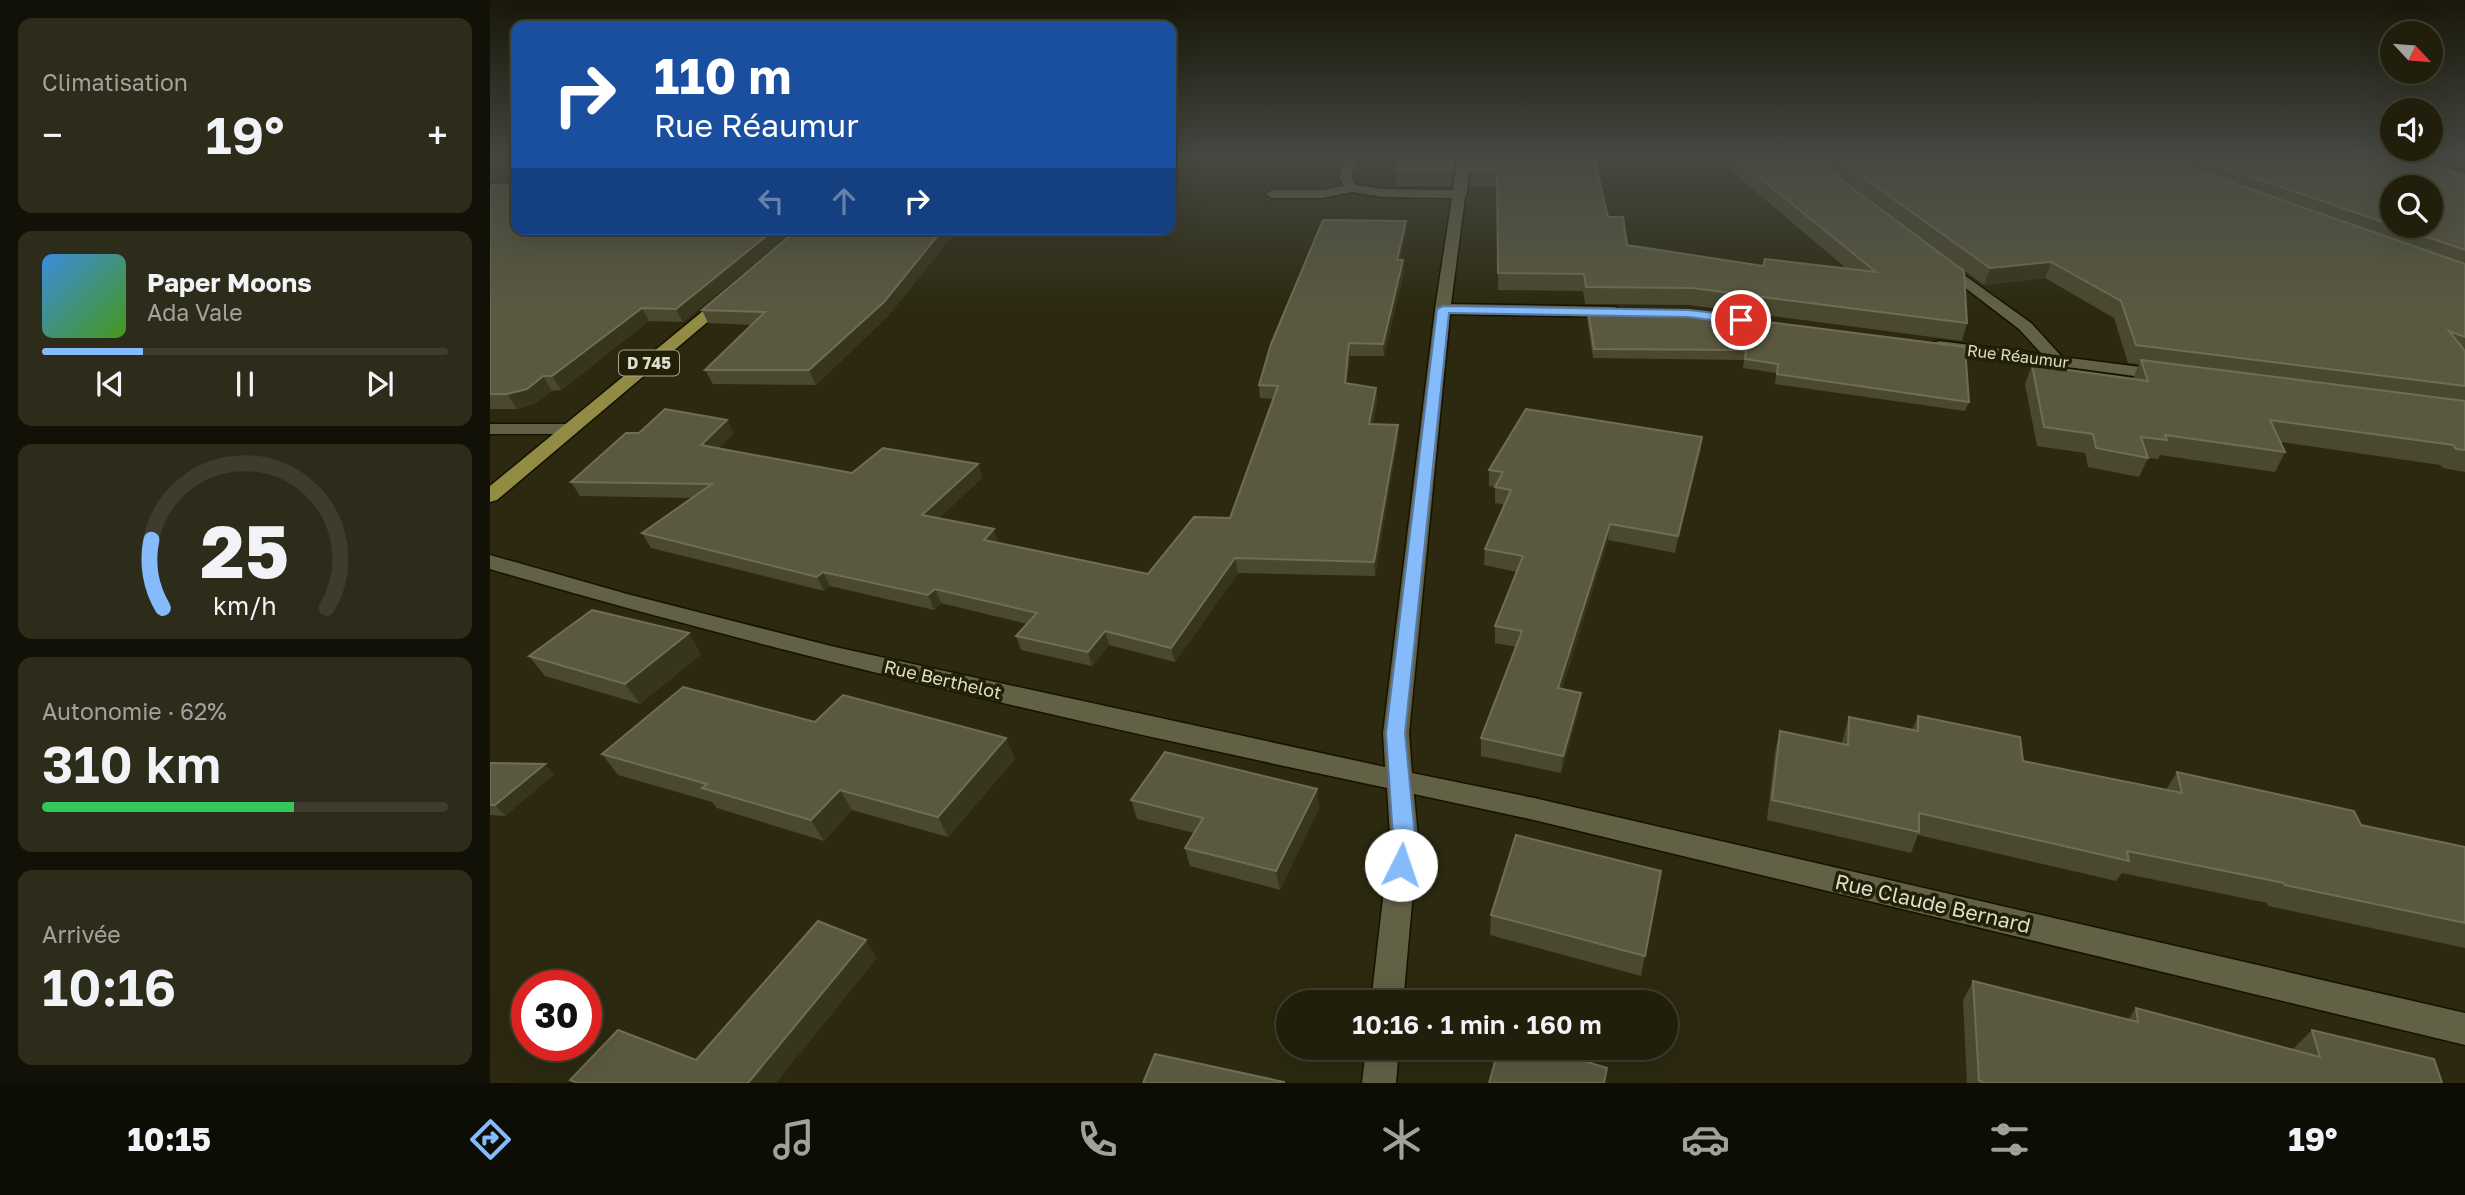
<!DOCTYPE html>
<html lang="fr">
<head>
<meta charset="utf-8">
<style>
  :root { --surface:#211f0c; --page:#2d2c1a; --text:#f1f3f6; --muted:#a2a29d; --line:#3e3d2d; --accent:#86bbfb }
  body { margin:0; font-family:"Golos Text",sans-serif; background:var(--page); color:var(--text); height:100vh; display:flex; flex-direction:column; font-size:26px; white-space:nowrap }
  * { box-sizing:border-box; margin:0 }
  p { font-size:23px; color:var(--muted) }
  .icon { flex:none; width:38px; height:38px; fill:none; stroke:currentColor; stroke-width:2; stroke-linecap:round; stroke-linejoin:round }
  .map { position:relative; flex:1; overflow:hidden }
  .panel { display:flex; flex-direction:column; gap:18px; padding:18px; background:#121107; width:490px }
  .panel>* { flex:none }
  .hud { position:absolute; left:21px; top:21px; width:665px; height:214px; border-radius:14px; box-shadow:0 7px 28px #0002,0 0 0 2px var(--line); background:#1a4fa0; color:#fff; overflow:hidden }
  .needle { width:46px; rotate:116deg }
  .fabs { position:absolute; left:1890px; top:21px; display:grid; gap:14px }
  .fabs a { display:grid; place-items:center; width:63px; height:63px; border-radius:50%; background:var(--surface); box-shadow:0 7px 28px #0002,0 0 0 2px var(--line); font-size:35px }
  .speed { position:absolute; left:21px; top:970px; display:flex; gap:14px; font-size:35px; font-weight:700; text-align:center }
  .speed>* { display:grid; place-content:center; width:91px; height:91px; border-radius:50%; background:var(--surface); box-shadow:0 7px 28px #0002,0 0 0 2px var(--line); line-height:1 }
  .speed .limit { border:10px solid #d22; background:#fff; color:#111 }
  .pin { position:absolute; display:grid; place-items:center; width:60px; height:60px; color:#fff; margin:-30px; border:4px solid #fff; border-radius:50%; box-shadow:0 2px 7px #0007 }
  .me { position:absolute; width:77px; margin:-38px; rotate:4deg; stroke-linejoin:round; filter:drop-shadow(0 0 5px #0008) }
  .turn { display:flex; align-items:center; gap:24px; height:147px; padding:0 28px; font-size:32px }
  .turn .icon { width:91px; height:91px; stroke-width:2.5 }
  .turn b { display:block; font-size:49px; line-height:60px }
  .lanes { display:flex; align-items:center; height:66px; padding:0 28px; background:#0003; justify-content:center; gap:35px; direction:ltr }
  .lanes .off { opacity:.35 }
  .big { font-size:52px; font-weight:600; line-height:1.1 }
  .panel .tile { flex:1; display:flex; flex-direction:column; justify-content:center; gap:10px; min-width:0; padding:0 24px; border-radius:14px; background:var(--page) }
  .panel .dial { align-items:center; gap:0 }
  .dial svg { height:182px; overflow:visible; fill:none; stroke:var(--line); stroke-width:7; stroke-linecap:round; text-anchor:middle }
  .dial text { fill:var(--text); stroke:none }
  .song { display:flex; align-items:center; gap:21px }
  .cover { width:84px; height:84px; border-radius:10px; background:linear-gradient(135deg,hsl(210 70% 55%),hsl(100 70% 35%)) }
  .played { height:7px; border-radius:4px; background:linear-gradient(90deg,var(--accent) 25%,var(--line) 25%) }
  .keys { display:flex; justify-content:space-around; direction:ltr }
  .heat { display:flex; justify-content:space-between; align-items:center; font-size:38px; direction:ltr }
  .charge { height:10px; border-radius:5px; background:linear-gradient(90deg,#34c759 62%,var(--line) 0) }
  .trip { position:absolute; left:786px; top:990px; width:402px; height:70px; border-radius:35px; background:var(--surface); box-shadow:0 7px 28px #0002,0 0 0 2px var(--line); font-weight:600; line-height:70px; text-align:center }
  .dock { display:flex; height:112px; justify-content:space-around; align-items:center; background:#0d0c05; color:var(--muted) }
  .dock .icon { width:49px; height:49px }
  .dock .on { color:var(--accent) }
  .dock b { font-size:32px; color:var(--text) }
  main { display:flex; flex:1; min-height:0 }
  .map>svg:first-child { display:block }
</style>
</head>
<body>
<main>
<section class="panel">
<div class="tile"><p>Climatisation</p>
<div class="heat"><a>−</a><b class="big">19°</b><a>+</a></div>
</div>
<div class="tile">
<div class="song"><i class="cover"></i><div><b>Paper Moons</b><p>Ada Vale</p></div></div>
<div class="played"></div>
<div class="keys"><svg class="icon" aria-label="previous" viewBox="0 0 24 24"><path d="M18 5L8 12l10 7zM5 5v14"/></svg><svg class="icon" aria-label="pause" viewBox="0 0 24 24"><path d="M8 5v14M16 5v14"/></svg><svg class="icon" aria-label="next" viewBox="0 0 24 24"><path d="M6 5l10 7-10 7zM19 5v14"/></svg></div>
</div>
<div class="tile dial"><svg viewBox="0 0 100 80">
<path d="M14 69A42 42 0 1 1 86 69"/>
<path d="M14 69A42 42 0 0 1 9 39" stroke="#86bbfb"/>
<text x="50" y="56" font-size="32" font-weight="700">25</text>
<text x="50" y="72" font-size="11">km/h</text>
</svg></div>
<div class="tile"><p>Autonomie · 62%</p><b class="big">310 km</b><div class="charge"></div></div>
<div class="tile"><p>Arrivée</p><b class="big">10:16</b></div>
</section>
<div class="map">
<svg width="1975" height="1083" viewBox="0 0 1975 1083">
  <rect width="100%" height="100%" fill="#2c2910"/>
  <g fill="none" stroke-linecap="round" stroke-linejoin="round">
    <!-- minor casing -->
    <g stroke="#141200" stroke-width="3">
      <g id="minor">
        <path d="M856,156h12l-7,21 5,8 27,4 70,1 5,-34h12l-3,38 -2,3 -14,107 164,3 8,5 -8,5 -165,-3 -41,419 3,40 122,25 931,215v32l-931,-225 -120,-26 4,43 -15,166h-32l19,-166 -3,-49c-301,-64 -602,-132 -897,-219v-14l137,39 208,53 550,120 -2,-34 52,-424 17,-111 -69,-1 -31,-5 -30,6h-50l-6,-4 6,-4h50l22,-4 -5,-9z"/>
        <path d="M1453,260l88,63 31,34 102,13 9,5 -9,5 -231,-31 -2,-3 2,-3 6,-2 103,13 -23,-25 -81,-62 -2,-3 2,-3z"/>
        <path d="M0,424h80l9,5 -9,5h-80z"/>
        <path d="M876,1048h33l-3,35h-34z"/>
      </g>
    </g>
    <!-- major casing -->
    <g stroke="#141200" stroke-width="3">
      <path id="major" d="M235,295l8,5 -3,3 -233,197 -7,2v-16l230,-189z"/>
    </g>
    <!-- minor -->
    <use href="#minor" fill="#626045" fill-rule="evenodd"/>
    <!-- major -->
    <use href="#major" fill="#928b44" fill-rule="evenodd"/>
  </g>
  <!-- wall -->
  <g fill="#4a482f">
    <path d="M966,156l-5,30h-55v-15z"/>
    <path d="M981,156l137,61 19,28 136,21 84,3 -133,-113h95l158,167 -5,18 -273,-36 -104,-1 -2,-13 -85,-1 -1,-104h-27z"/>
    <path d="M1320,156h592l63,19v297l-22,-4 -3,-3 -159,-23 4,10 -10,20 -115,-17 -2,4 -10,-1 -9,19 -51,-10 -3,-14 -48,-7 -12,-62 7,-19 101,14 6,-15 -11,-1 -14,-45 -69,-40 -61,7z"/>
    <path d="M0,187l306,42 -113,93 -34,-1 -88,69 -9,1 -16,12 -19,6h-27z"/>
    <path d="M916,221v12l-6,27 4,12 -20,84h-34l-3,27 29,5 1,13 -4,23 25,14 -23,138 -137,-3 -63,89 -66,-17 -17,21 -71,-16 -5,-14 11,-12 -86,-21 -7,7 -104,-24 -6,5 -173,-43 -9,-15 51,-35 -113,-2 -9,-14 68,-49h95l-15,15 133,25 126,-9 4,14 -43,40 60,25 149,31 82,-56 44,-119 -14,-1 -1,-13z"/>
    <path d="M308,229h160l-69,86 -73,70 -103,-1 -8,-14 47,-45 -44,-2 -6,-13z"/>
    <path d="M1098,310l381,92 -4,9 -190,-27 1,-11 -33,-5 1,-8 -151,-2 -6,-39z"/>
    <path d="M1212,437l-2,16 -25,100 -67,-13 -46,149 17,21 -18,63 -80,-17v-18l35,-91 -21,-4v-17l22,-54 -33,-7 1,-16 20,-44 -10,-2v-16l-6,-1v-16z"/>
    <path d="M211,654l-61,50 -95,-28 -16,-20z"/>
    <path d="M1428,716l105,45 143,29 11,-18 184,53 104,22v101l-197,-42 -1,-3 -145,-30 -6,8 -198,-46 -7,18 -144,-33 8,-69 5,-20 62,13 1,-6 6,-21 63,13z"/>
    <path d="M325,722l191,16 9,21 -67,78 -96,-27 -28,31 -107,-33 -5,-6 -94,-27 -16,-21z"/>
    <path d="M0,763l64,11 -49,42 -15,-1z"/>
    <path d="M827,789l2,19 -39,82 -90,-24 -5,-18 9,-15 -57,-14 -6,-19z"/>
    <path d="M1171,871l-20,105 -151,-41 1,-20z"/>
    <path d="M1483,981l155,38 8,-11 157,41 19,-19 130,53h-475l-4,-83z"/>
  </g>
  <!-- shaded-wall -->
  <g fill="#37351b">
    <path d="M18,156h8v11l-26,13v-15z"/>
    <path d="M684,156h10l-13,20v-15z"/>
    <path d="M963,156h3l-5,30v-15z"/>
    <path d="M916,221v12l-8,39 -1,-12z"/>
    <path d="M285,229h21l-113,93 -7,-13z"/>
    <path d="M453,229h15l-69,86 -73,70 -7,-15z"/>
    <path d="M913,260l1,12 -20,84 -1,-12z"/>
    <path d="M1561,262l-6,16 -61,7 6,-17z"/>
    <path d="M152,308l7,13 -88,69 -9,-14z"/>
    <path d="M859,343l1,13 -4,40 -1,-13z"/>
    <path d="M53,376l9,15 -16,12 -19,6 -10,-15z"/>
    <path d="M886,388l1,13 -7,36 -1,-13z"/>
    <path d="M237,420l7,13 -26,26 -7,-14z"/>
    <path d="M908,425v13l-23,138 -1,-14z"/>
    <path d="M1212,437l-2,16 -25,100 3,-17z"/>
    <path d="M488,464l4,14 -55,51 -5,-14z"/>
    <path d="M1120,524l-2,16 -51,165 1,-17z"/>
    <path d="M504,529l5,14 -15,-3z"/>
    <path d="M745,558l3,15 -63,89 -4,-14z"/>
    <path d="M333,572l7,14 -6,5 -7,-14z"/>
    <path d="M445,589l6,14 -7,7 -6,-15z"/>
    <path d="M615,631l4,14 -17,21 -4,-14z"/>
    <path d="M199,633l12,21 -61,50 -15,-20z"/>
    <path d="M1091,693l-2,17 -18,63 2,-17z"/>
    <path d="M516,738l9,21 -67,78 -10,-20z"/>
    <path d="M55,764l9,10 -49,42 -10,-11z"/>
    <path d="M827,789l2,19 -39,82 -4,-19z"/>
    <path d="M350,790l12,20 -28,31 -13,-21z"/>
    <path d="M376,940l11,18 -101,125h-28z"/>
  </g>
  <!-- building -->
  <g fill="#5a5840" stroke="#6f6d56" stroke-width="2">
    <path d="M0,156h18l-18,9z"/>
    <path d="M910,156h53l-2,15h-55z"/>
    <path d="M981,156h123l14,61h15l4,28 136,21 2,-7 111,13 -143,-116h76l155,115 3,52 -275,-35 -106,-1 -2,-13 -86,-1 -1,-102h-27z"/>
    <path d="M1343,156h323l309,108v73l-16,-6 16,20v35l-329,-41 -15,-44 -70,-39 -61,6z"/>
    <path d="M1700,156h212l63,19v75l-71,-24h37v-39h-39v38z"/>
    <path d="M3,185l23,1v43h259l-99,80 -34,-1 -90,68h-9l-16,13 -20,5h-17v-207z"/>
    <path d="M833,220l83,1 -9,39h6l-20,84 -34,-1 -4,40 31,5 -7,36 29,1 -24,137 -139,-4 -64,90 -66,-17 -17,21 -72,-16 21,-23 -102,-24 -7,6 -105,-23 -6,5 -175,-44 70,-49 -141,-2 55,-49h13l26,-24 62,11 -26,25 151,28 31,-25 95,16 -56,51 72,14 -10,11 164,34 46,-57 36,1 48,-132 -19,-1 12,-41z"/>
    <path d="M308,229h145l-59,73 -75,68h-104l60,-58 -63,-2z"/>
    <path d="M1098,310l102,2 275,35 4,55 -192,-28 1,-10 -33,-5 1,-9 -152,-1z"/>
    <path d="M1651,360l324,41v49l-9,-1 -3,-4 -183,-25 15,32 -120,-17 2,5 -26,-3 7,21 -52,-10 -3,-14 -49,-7 -12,-62 116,16z"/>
    <path d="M1036,409l176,28 -24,99 -68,-12 -52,164 23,5 -18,63 -82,-18 41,-107 -27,-5 28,-70 -38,-7 26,-59 -16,-3 8,-15 -14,-2z"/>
    <path d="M102,610l97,23 -64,51 -96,-28z"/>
    <path d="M193,687l132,35 28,-27 163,43 -68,79 -98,-27 -29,30 -109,-32 5,-4 -105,-30z"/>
    <path d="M1428,716l102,21 3,24 159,32 -5,-21 177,39 7,14 104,22v76l-180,-38 -1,-2 -157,-32 2,10 -210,-48v19l-147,-32 8,-69 68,14 1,-28 69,14z"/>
    <path d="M675,752l152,37 -41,82 -91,-23 18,-30 -72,-18z"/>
    <path d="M0,763l55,1 -50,41h-5z"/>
    <path d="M1026,835l145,36 -16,85 -154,-41z"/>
    <path d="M328,921l48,19 -118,143h-170l-8,-3 48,-50 78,30z"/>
    <path d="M1483,981l165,41 -2,-14 184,49 -8,-27 122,29 8,24h-455l-8,-2z"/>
    <path d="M1009,1048h41l67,20 -3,15h-115z"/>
    <path d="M665,1054l129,28v1h-141z"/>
  </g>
  <!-- sky -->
  <linearGradient id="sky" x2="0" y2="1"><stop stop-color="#181709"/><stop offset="0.51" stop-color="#454942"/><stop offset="1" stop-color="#454942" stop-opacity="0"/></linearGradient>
  <rect width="1975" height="308" fill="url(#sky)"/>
  <!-- route -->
  <path fill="#86bbfb" stroke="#577aa3" stroke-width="2" d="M953,306l246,4 52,6 6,4 -6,4 -52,-7 -240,-4 -44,420 10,104 -6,34 -8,3 -7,-3 -4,-6 3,-28 -7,-104 51,-424z"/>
  <g text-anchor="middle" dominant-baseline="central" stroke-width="7" stroke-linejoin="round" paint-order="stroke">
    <!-- far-street labels -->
    <g font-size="16" fill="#deddce" stroke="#222006">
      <text transform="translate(1528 356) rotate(7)">Rue Réaumur</text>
    </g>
    <!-- shield labels -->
    <rect fill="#222006" stroke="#a6a492" stroke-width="2" x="129" y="350.5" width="60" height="25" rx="5"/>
    <g font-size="16" font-weight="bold" fill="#deddce">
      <text x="159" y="363">D 745</text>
    </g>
    <!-- street labels -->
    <g font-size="18" fill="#deddce" stroke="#222006">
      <text transform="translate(453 679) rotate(13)">Rue Berthelot</text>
    </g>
    <!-- near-street labels -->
    <g font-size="21" fill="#deddce" stroke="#222006">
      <text transform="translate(1443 903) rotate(13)">Rue Claude Bernard</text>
    </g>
  </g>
</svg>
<div class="fabs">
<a><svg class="needle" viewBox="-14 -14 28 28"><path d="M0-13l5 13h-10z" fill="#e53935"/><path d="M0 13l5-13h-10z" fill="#a2a29d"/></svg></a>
<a><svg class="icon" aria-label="sound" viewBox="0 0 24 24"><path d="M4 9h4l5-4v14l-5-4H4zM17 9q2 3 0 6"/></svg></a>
<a><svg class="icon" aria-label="search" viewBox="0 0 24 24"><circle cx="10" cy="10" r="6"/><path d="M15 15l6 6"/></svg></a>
</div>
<div class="speed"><div class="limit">30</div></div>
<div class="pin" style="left:1251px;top:320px;background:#d93025"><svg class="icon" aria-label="arrive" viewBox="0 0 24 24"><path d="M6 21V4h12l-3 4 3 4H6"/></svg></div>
<svg class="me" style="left:911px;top:865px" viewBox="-20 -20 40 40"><circle r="19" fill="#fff"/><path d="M0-13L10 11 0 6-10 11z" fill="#86bbfb"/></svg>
<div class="trip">10:16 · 1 min · 160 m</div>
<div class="hud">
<div class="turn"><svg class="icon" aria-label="right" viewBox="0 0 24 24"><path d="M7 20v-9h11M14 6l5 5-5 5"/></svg><div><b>110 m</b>Rue Réaumur</div></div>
<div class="lanes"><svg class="icon off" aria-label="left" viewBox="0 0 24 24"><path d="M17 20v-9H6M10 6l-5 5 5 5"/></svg><svg class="icon off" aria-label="ahead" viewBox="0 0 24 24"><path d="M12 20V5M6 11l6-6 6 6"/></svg><svg class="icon" aria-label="right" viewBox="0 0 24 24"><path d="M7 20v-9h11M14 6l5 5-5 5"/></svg></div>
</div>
</div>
</main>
<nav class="dock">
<b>10:15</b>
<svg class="icon on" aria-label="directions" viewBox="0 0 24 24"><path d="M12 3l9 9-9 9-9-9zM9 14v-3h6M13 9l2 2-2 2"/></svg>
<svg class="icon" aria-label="music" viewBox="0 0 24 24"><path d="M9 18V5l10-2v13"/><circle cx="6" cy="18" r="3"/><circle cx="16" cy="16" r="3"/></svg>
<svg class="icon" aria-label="phone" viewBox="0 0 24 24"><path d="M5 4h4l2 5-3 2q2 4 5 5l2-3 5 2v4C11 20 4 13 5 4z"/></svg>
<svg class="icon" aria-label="climate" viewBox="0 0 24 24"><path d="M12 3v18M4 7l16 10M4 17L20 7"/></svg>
<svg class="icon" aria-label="car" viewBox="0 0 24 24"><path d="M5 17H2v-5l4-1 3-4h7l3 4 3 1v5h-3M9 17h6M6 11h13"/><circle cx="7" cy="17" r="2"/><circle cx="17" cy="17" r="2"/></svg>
<svg class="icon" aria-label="filters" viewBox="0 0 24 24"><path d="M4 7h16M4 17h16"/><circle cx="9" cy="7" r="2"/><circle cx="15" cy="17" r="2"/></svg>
<b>19°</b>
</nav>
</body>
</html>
